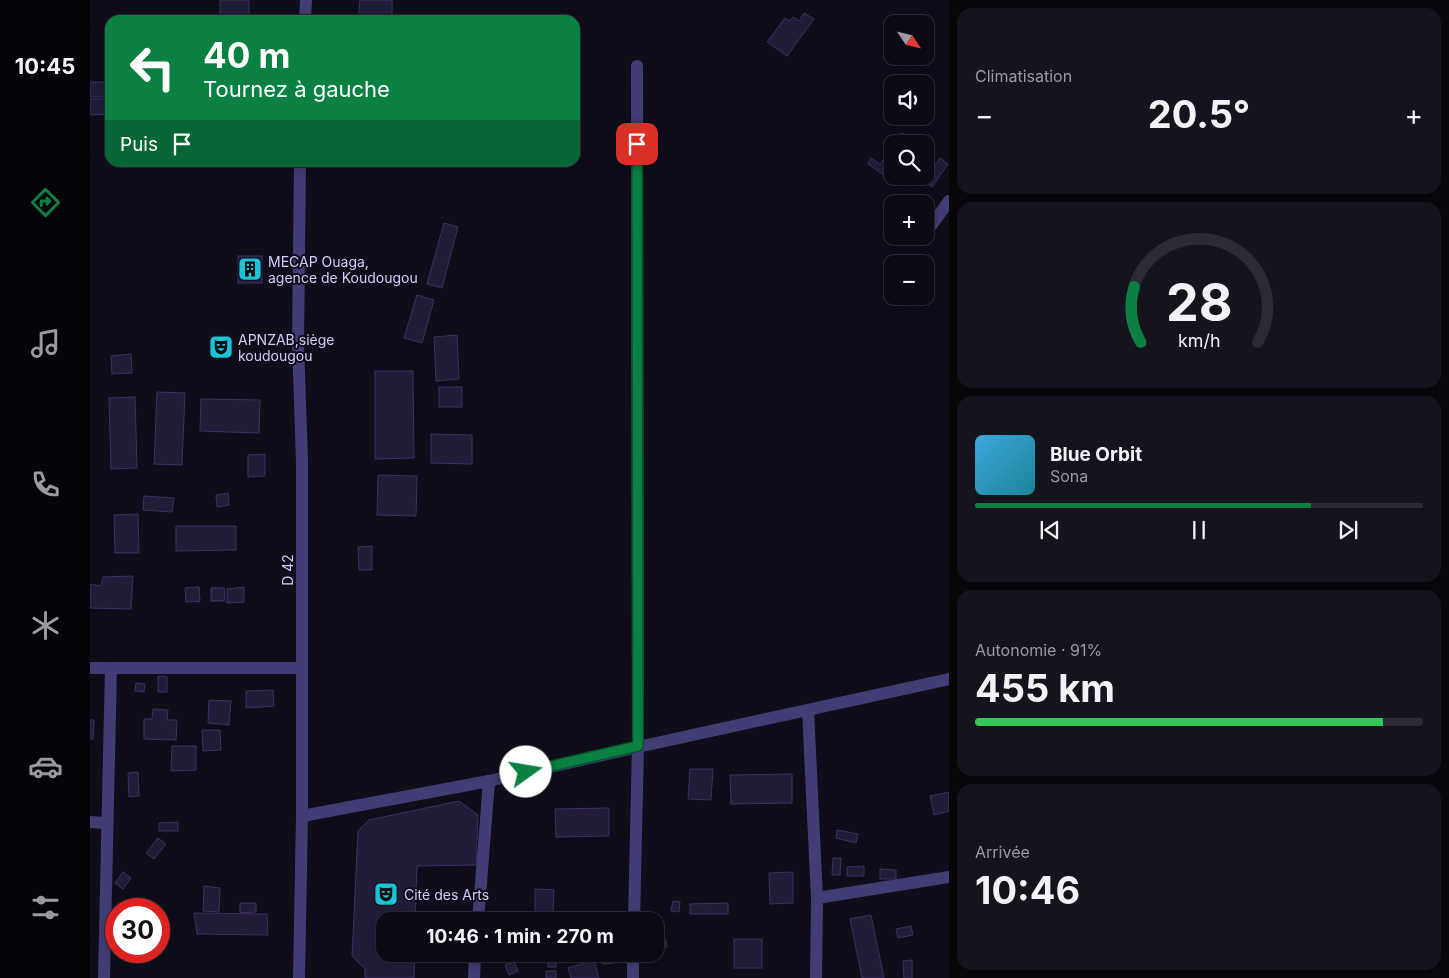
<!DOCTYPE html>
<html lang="fr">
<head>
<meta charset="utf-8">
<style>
  :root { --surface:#0c0a14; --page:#15131d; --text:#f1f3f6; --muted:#9a9aa0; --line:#2c2b34; --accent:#0b8043 }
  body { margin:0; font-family:Inter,sans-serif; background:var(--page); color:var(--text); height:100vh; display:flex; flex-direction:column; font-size:19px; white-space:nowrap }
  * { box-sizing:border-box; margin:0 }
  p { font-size:16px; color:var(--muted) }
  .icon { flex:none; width:28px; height:28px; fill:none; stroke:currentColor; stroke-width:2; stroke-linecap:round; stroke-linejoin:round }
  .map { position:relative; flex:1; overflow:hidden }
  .details { display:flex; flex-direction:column; gap:8px; padding:8px; background:#07060b; width:500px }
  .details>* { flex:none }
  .hud { position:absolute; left:15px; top:15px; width:475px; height:152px; border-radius:15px; box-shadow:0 2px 12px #0003,0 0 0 1px var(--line); background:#0b8043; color:#fff; overflow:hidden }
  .needle { width:32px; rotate:125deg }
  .fabs { position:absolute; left:794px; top:15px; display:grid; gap:10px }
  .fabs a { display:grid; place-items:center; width:50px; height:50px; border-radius:10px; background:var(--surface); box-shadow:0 2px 12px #0003,0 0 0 1px var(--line); font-size:25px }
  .speed { position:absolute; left:15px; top:898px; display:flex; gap:10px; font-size:25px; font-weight:700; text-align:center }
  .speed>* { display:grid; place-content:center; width:65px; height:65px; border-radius:50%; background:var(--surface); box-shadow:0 2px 12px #0003,0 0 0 1px var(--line); line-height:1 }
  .speed .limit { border:8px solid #d22; background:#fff; color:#111 }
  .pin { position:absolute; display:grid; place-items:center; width:42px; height:42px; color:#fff; margin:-21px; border-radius:10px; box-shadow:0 2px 8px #0006 }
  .me { position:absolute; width:55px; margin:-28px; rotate:77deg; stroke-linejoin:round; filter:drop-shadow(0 0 4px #0008) }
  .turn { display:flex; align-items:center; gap:18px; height:105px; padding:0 15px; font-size:22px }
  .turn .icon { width:65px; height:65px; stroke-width:2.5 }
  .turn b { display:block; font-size:35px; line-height:42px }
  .then { display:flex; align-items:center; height:48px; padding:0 15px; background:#0003; gap:10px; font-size:19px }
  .big { font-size:38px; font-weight:700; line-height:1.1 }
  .details .card { flex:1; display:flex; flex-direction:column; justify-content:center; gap:8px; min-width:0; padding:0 18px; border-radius:15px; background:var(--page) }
  .details .dial { align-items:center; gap:0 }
  .dial svg { height:130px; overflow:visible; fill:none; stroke:var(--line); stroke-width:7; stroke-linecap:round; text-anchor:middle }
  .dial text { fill:var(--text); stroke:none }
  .song { display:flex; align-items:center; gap:15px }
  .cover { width:60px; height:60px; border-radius:8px; background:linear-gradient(135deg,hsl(200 70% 55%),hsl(190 70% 35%)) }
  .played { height:5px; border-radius:2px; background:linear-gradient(90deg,var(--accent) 75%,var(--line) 75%) }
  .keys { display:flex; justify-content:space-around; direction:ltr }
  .heat { display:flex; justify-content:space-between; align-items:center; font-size:28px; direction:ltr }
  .charge { height:8px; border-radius:4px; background:linear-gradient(90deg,#34c759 91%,var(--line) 0) }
  .trip { position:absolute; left:286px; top:912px; width:288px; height:50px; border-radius:15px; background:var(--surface); box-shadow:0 2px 12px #0003,0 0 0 1px var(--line); font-weight:700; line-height:50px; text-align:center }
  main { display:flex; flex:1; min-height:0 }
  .tabs { display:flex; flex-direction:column; width:90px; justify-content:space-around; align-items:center; background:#050408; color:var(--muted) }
  .tabs .icon { width:35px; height:35px }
  .tabs .on { color:var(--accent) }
  .tabs b { font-size:22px; color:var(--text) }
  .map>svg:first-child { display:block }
</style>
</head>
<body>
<main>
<nav class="tabs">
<b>10:45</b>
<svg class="icon on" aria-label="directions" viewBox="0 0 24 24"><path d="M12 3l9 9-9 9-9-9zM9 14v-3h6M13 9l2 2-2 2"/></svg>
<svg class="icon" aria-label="music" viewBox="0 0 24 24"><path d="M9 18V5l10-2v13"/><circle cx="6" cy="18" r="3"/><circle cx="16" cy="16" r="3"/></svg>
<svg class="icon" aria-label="phone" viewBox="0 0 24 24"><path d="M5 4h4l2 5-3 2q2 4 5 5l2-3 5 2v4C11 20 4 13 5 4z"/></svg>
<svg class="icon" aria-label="climate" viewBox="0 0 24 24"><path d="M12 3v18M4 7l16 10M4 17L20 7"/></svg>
<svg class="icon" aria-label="car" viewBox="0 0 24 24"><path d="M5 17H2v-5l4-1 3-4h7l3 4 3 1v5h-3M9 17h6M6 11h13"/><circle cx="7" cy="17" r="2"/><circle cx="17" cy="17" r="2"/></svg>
<svg class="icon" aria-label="filters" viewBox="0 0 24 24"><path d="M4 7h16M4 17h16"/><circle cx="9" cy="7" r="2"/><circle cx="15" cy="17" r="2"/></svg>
</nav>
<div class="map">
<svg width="859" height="978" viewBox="0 0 859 978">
  <rect width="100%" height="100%" fill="#100d1b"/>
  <!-- building -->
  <g fill="#221c39" stroke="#3b3062">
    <rect x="130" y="0" width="29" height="20"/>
    <path d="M270,0h32v20h-34z"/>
    <path d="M714,13l10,6 -27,37 -20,-14 18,-24 4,3 4,-4 6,4z"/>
    <path d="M806,76l11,8h-15v7l-4,-3z"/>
    <rect x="0" y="82" width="20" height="15"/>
    <path d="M0,99h20v15l-20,1z"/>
    <path d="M812,133l16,10v1h-23z"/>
    <path d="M802,147v28h-1l-3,3 -20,-14 3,-6 9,6z"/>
    <path d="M850,158l8,6 -16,23 -8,-6z"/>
    <path d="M354,223l14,4 -16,61 -15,-4z"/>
    <rect x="148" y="256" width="24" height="27"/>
    <path d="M327,295l17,5 -12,43 -18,-5z"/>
    <path d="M367,335l2,44 -23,2 -2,-44z"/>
    <path d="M41,354l1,19 -20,1 -1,-18z"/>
    <path d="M285,371h38l1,87 -39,1z"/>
    <rect x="349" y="387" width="23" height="20"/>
    <path d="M67,392l28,1 -3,72 -28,-1z"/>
    <path d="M45,397l2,71 -26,1 -2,-71z"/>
    <path d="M111,399l59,1 -1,33 -59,-2z"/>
    <path d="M341,434l41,1v29l-41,-1z"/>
    <path d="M175,454v22l-17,1v-22z"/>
    <path d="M288,475l39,1 -1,40 -39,-1z"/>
    <path d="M138,493l1,12 -12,2 -1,-12z"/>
    <path d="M54,496l30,2 -2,14 -29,-2z"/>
    <path d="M48,514l1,39h-24l-1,-38z"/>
    <path d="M86,526h60v24l-60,1z"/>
    <path d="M282,546v24h-13l-1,-23z"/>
    <path d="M43,576l-2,33 -41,-1v-24l11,2 2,-9z"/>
    <path d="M109,587v15l-12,-1v-13z"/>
    <path d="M109,587l1,14 -14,1 -1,-14z"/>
    <path d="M154,587v15l-17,1v-14z"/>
    <rect x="121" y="588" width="13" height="13"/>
    <path d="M122,588h12l1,12 -13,1z"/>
    <path d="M68,676l9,1v15h-9z"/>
    <path d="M46,683l9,1 -1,8 -9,-1z"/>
    <path d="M183,690l1,16 -28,2v-17z"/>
    <path d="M119,700l22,1 -2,24 -21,-2z"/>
    <path d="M63,709l15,1 -1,10h10l-1,20 -32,-1v-20h8z"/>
    <path d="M0,720h4l-1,19h-3z"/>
    <path d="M112,730h18l1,20 -18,1z"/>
    <path d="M82,746h24v24l-25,1z"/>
    <path d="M600,769h23l-2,31 -23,-1z"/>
    <path d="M48,772l1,24 -10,1 -1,-24z"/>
    <path d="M702,774v29l-61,1 -1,-29z"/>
    <path d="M859,792v19l-15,4 -4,-19z"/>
    <path d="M369,801l19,14 -2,50 -59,1 -2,55h-30v33h30l-1,24h-49v-9l-13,-13 6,-125 11,-11z"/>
    <path d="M519,808v28l-53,1 -1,-28z"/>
    <path d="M88,822v9h-19v-8z"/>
    <path d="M747,830l21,4 -2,9 -20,-5z"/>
    <path d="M68,838l8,6 -12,15 -8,-6z"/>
    <path d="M743,858h8l-1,17h-8z"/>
    <path d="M774,866v10h-17v-9z"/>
    <path d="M790,869l16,1v9h-16z"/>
    <path d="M33,872l8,6 -8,11 -8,-6z"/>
    <path d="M703,872v31l-23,1 -1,-31z"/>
    <path d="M114,886l16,2 -1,24 -16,-1z"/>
    <path d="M445,889l19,1 -1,23h-18z"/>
    <path d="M583,901l7,1 -1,10 -8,-1z"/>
    <path d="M150,903h16v9l-16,1z"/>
    <path d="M638,903v11h-38v-10z"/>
    <path d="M104,913l73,1 1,21 -71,-1z"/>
    <path d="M781,915l13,63h-22l-12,-59z"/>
    <path d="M821,926l2,9 -15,3 -2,-9z"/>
    <path d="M570,929l2,12 4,-1 1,7 -12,3v-20z"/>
    <rect x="644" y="939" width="28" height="29"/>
    <rect x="458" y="954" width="8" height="13"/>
    <path d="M512,954h10l1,9 -10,1z"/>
    <path d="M504,960l5,18h-28l-3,-10z"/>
    <path d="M822,960v18h-8l-1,-17z"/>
    <path d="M424,962l4,9 -9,4 -4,-10z"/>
    <rect x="456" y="971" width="10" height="7"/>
  </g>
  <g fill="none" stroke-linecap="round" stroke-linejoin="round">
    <!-- minor -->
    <g stroke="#403e74" stroke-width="12">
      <path d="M215,20l1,-20"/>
      <path d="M838,230l21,-29"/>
      <path d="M0,668h211"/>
      <path d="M718,710l9,188 -1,80"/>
      <path d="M212,816l187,-35 149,-34 311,-68"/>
      <path d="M0,822l17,1"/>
      <path d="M727,898l132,-21"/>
      <path d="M388,921l11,-140"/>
      <path d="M544,921l4,-174 -1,-681"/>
      <path d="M14,978l7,-310"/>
      <path d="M209,978l3,-162v-354l-4,-119 2,-181"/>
      <path d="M384,978l1,-24"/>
      <path d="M543,978v-24"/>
    </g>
  </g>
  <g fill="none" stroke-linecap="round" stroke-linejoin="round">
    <!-- route casing -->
    <g stroke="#07532c" stroke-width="12">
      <path id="route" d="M436,772l112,-26 -1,-602"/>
    </g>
    <!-- route -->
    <use href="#route" stroke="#0b8043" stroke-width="9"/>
  </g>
  <!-- icons -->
  <defs>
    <g id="building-square" transform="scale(1.25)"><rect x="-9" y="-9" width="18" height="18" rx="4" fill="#1ac3d7" stroke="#100d1b"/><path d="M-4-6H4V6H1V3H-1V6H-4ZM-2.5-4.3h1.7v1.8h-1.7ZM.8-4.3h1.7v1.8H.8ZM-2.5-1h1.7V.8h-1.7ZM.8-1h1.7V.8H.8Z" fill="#111"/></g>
    <g id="theatre-square" transform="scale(1.25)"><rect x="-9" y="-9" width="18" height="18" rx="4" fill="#1ac3d7" stroke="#100d1b"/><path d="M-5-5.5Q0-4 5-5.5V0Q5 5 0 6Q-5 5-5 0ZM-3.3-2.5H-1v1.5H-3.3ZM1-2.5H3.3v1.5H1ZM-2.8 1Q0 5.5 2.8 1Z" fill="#111"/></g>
  </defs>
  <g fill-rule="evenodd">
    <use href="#building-square" x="160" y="269"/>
    <use href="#theatre-square" x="131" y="347"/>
    <use href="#theatre-square" x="296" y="894"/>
  </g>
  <g text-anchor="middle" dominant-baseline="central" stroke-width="4" stroke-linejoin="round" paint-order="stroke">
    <!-- poi labels -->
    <g font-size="14" fill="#d2cdf9" stroke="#100d1b" text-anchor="start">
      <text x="178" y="261">MECAP Ouaga,<tspan x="178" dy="16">agence de Koudougou</tspan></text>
      <text x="148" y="339">APNZAB,siège<tspan x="148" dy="16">koudougou</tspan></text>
      <text x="314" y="894">Cité des Arts</text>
    </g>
    <!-- street labels -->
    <g font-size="14" fill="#d2cdf9" stroke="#100d1b">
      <text transform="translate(197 570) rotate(-90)">D 42</text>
    </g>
  </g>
</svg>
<div class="fabs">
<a><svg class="needle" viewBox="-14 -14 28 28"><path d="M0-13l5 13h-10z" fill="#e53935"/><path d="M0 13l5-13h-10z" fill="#9a9aa0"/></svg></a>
<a><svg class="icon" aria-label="sound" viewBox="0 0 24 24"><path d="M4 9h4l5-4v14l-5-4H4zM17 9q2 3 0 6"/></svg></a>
<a><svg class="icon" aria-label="search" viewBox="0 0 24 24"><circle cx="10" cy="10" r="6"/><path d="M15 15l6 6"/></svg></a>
<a>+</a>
<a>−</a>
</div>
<div class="speed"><div class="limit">30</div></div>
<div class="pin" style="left:547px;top:144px;background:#d93025"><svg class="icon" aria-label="arrive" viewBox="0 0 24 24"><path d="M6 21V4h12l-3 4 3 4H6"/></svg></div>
<svg class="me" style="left:436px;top:772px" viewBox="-20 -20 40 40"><circle r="19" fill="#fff"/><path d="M0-13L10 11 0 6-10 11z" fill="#0b8043"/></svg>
<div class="trip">10:46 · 1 min · 270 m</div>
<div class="hud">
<div class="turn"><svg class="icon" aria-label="left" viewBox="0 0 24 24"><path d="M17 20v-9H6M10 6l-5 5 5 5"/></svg><div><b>40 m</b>Tournez à gauche</div></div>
<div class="then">Puis<svg class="icon" aria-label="arrive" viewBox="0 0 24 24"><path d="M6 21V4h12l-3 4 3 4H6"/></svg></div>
</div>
</div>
<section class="details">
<div class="card"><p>Climatisation</p>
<div class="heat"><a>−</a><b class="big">20.5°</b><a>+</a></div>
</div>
<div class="card dial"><svg viewBox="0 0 100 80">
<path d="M14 69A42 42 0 1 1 86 69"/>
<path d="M14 69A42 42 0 0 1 10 35" stroke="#0b8043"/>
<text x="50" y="56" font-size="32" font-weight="700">28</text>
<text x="50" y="72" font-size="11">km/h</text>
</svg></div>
<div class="card">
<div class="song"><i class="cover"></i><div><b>Blue Orbit</b><p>Sona</p></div></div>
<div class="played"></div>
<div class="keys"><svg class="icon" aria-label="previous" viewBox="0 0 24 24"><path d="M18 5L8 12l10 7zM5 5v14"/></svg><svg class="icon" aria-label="pause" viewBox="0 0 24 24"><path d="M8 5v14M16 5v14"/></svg><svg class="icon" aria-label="next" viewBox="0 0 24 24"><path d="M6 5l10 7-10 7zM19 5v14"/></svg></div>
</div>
<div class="card"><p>Autonomie · 91%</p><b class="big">455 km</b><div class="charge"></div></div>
<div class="card"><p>Arrivée</p><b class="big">10:46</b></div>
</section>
</main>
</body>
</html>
